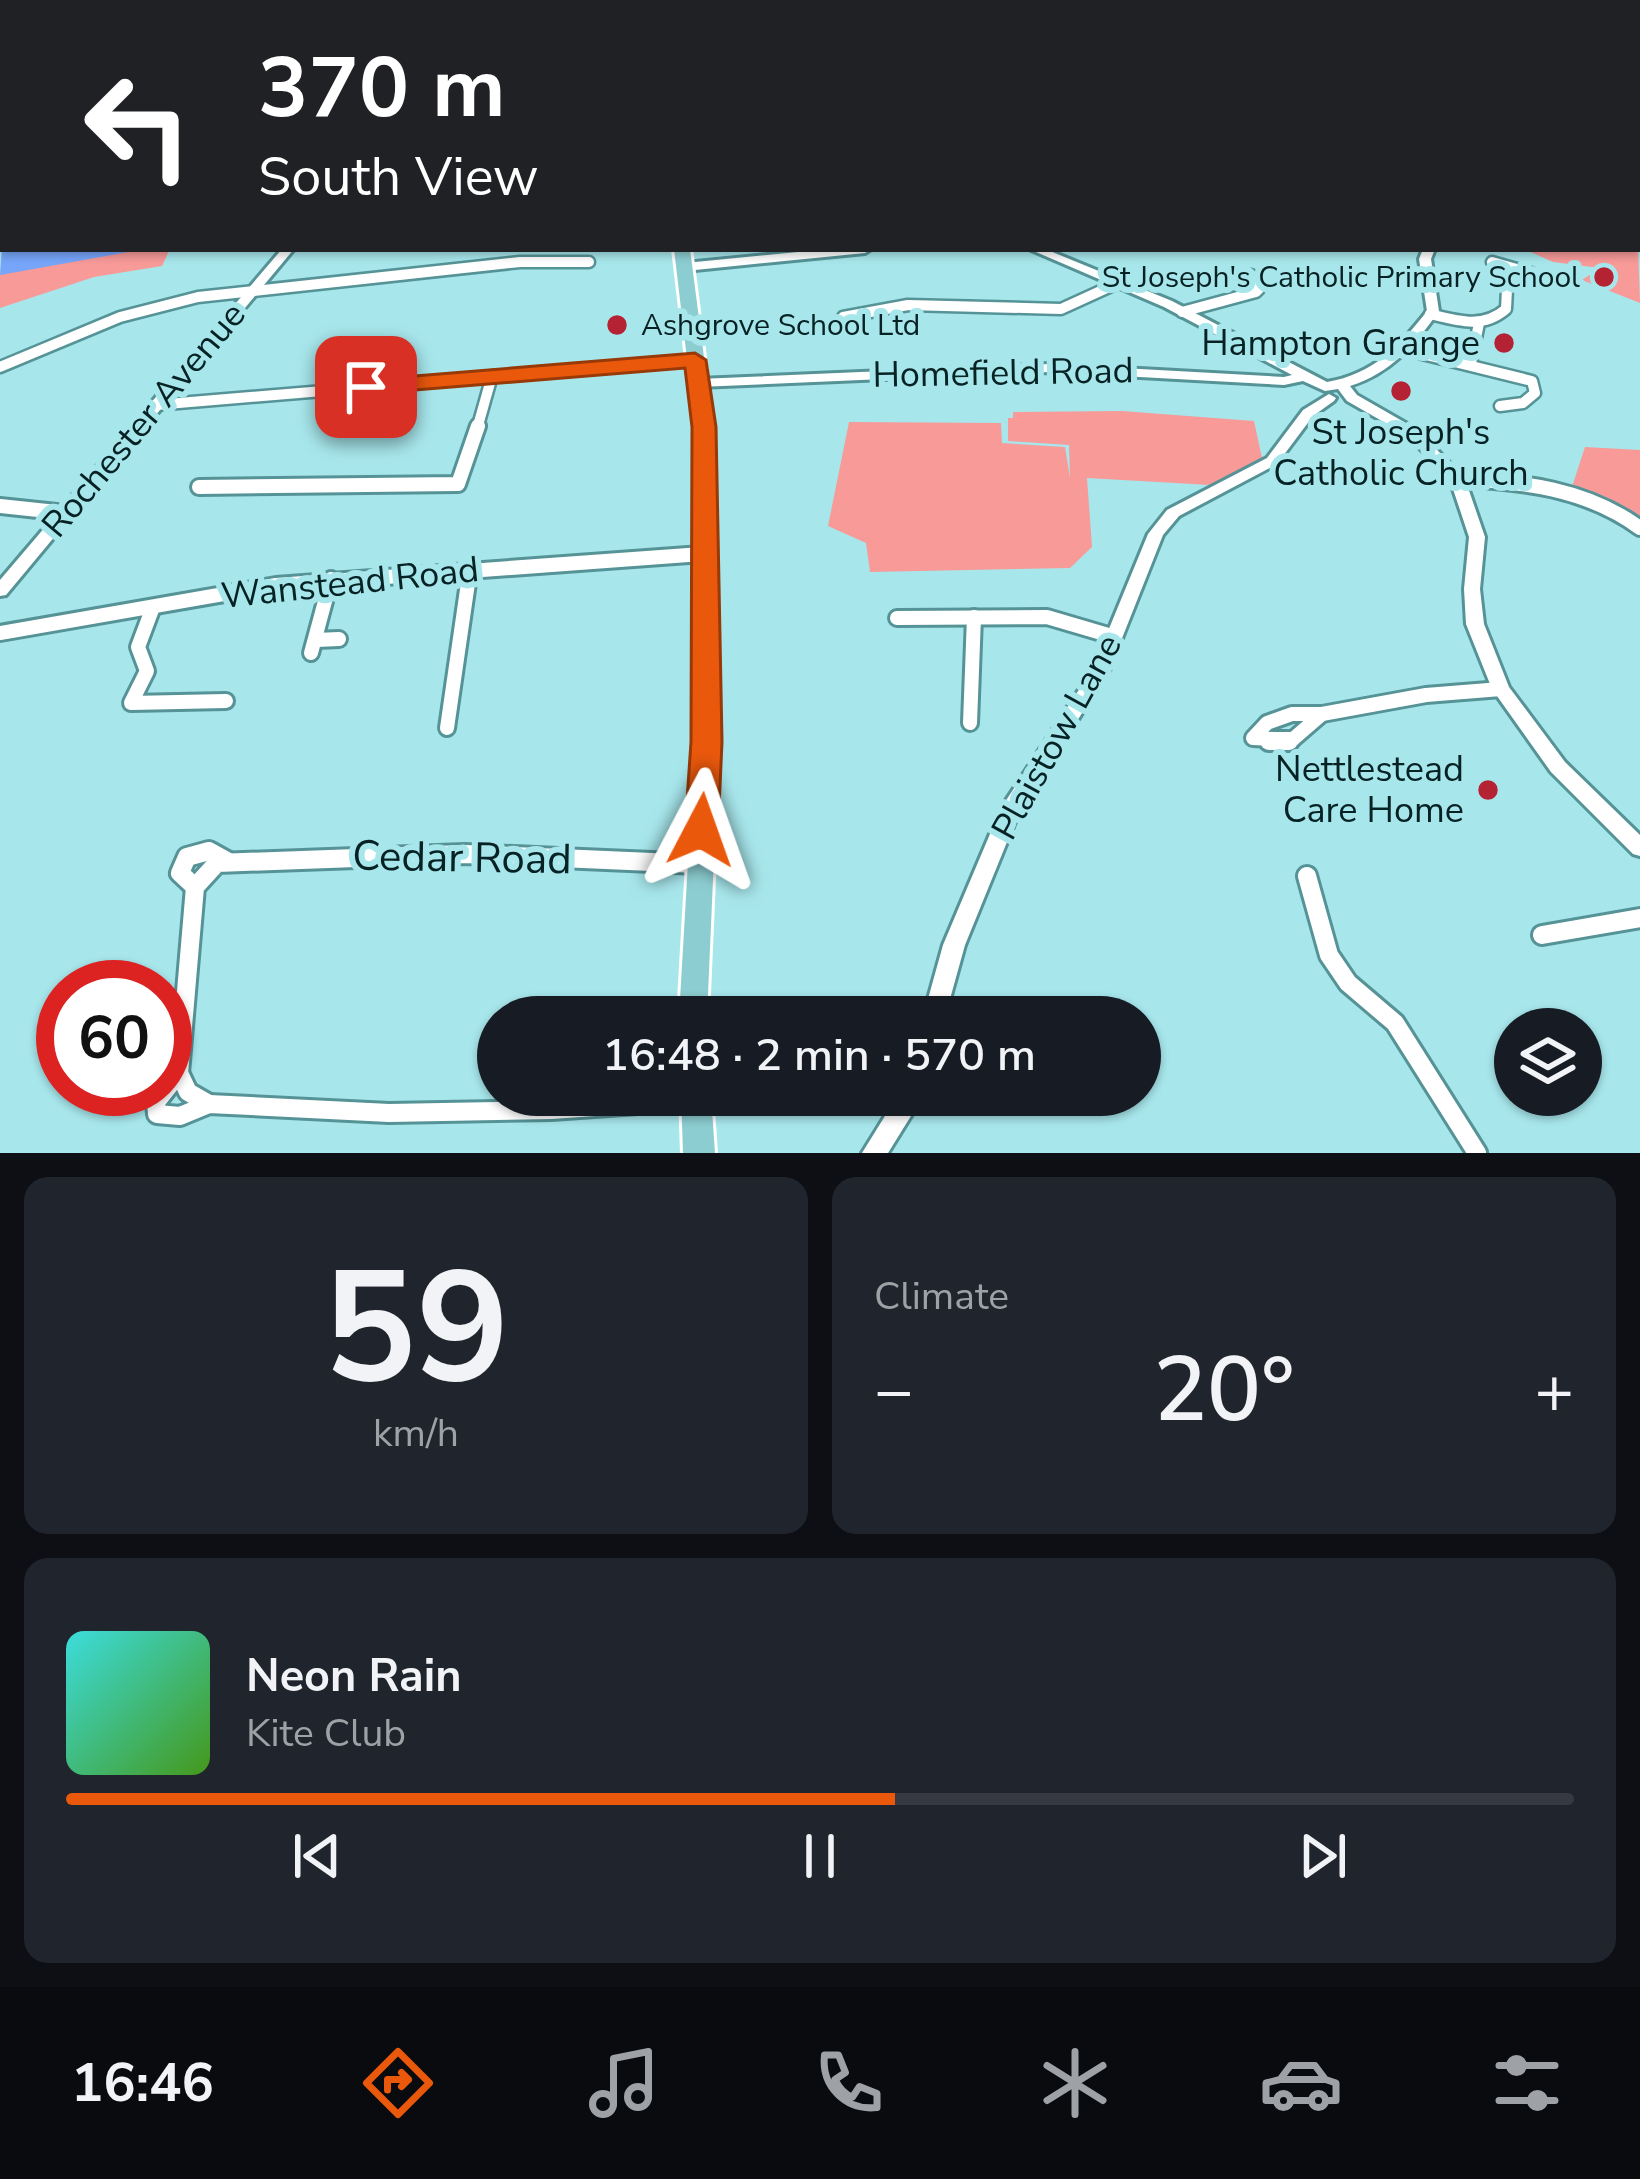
<!DOCTYPE html>
<html lang="en">
<head>
<meta charset="utf-8">
<style>
  :root { --surface:#171b24; --page:#20242c; --text:#f1f3f6; --muted:#9ea1a6; --line:#363941; --accent:#ea580c }
  body { margin:0; font-family:"Nunito Sans",sans-serif; background:var(--page); color:var(--text); height:100vh; display:flex; flex-direction:column; font-size:45px; white-space:nowrap }
  * { box-sizing:border-box; margin:0 }
  p { font-size:39px; color:var(--muted) }
  .icon { flex:none; width:66px; height:66px; fill:none; stroke:currentColor; stroke-width:2; stroke-linecap:round; stroke-linejoin:round }
  .map { position:relative; height:1153px; overflow:hidden }
  .side { display:flex; flex-direction:column; gap:24px; padding:24px; background:#0d0f14; flex:1 }
  .side>* { flex:none }
  .hud { position:absolute; left:0px; top:0px; width:1641px; height:252px; box-shadow:0 3px 9px #0004; background:#202124; color:#fff; overflow:hidden }
  .buttons { position:absolute; left:1494px; top:1008px; display:grid; gap:24px }
  .buttons a { display:grid; place-items:center; width:108px; height:108px; border-radius:50%; background:var(--surface); box-shadow:0 3px 9px #0004; font-size:60px }
  .speed { position:absolute; left:36px; top:960px; display:flex; gap:24px; font-size:60px; font-weight:700; text-align:center }
  .speed>* { display:grid; place-content:center; width:156px; height:156px; border-radius:50%; background:var(--surface); box-shadow:0 3px 9px #0004; line-height:1 }
  .speed .limit { border:18px solid #d22; background:#fff; color:#111 }
  .pin { position:absolute; display:grid; place-items:center; width:102px; height:102px; color:#fff; margin:-51px; border-radius:24px; box-shadow:0 6px 18px #0006 }
  .me { position:absolute; width:132px; margin:-66px; rotate:4deg; stroke-linejoin:round; filter:drop-shadow(0 0 9px #0008) }
  .turn { display:flex; align-items:center; gap:42px; height:252px; padding:0 60px; font-size:54px }
  .turn .icon { width:156px; height:156px; stroke-width:2.5 }
  .turn b { display:block; font-size:84px; line-height:102px }
  .big { font-size:90px; font-weight:600; line-height:1.1 }
  .side .card { flex:1; display:flex; flex-direction:column; justify-content:center; gap:18px; min-width:0; padding:0 42px; border-radius:24px; background:var(--page) }
  .side .dial { align-items:center; gap:0 }
  .dial b { font-size:156px; line-height:1 }
  .song { display:flex; align-items:center; gap:36px }
  .cover { width:144px; height:144px; border-radius:18px; background:linear-gradient(135deg,hsl(180 70% 55%),hsl(100 70% 35%)) }
  .played { height:12px; border-radius:6px; background:linear-gradient(90deg,var(--accent) 55%,var(--line) 55%) }
  .keys { display:flex; justify-content:space-around; direction:ltr }
  .heat { display:flex; justify-content:space-between; align-items:center; font-size:66px; direction:ltr }
  .side .tiles { flex:1; display:grid; gap:24px; grid-template-columns:1fr 1fr }
  .card:last-child { grid-column:span 2 }
  .trip { position:absolute; left:477px; top:996px; width:684px; height:120px; border-radius:60px; background:var(--surface); box-shadow:0 3px 9px #0004; font-weight:600; line-height:120px; text-align:center }
  .dock { display:flex; height:192px; justify-content:space-around; align-items:center; background:#090b0e; color:var(--muted) }
  .dock .icon { width:84px; height:84px }
  .dock .selected { color:var(--accent) }
  .dock b { font-size:54px; color:var(--text) }
  .map>svg:first-child { display:block }
</style>
</head>
<body>
<div class="map">
<svg width="1640" height="1153" viewBox="0 0 1640 1153">
  <rect width="100%" height="100%" fill="#a7e7ec"/>
  <!-- green -->
  <g fill="#f79a98">
    <path d="M1638,245l2,58 -58,-23 18,-12 -47,-6 -29,-13h114z"/>
    <path d="M138,249h32l-8,17 -68,11 -94,31v-34z"/>
    <path d="M1122,411l132,10 8,37 -52,27 -123,-7 5,69 -22,21 -200,4 -4,-29 -38,-17 21,-104 152,1 1,20 63,4 5,31 -1,-33 -61,-4v-23h5v-6z"/>
    <path d="M1585,447l55,3v75l-70,-32z"/>
  </g>
  <!-- water -->
  <path fill="#76a5f9" d="M3,234v15h142l-145,26z"/>
  <g fill="none" stroke-linecap="round" stroke-linejoin="round">
    <!-- minor-far3 casing -->
    <g stroke="#559397" stroke-width="10">
      <g id="minor-far3">
        <path d="M994,0l17,3"/>
        <path d="M1093,0l8,3"/>
        <path d="M1526,0l5,3"/>
        <path d="M770,1l18,2"/>
        <path d="M1472,1l19,2"/>
        <path d="M14,3l14,-3"/>
        <path d="M92,3l17,-3"/>
        <path d="M802,3l5,-3"/>
      </g>
    </g>
    <!-- minor-far2 casing -->
    <g stroke="#559397" stroke-width="15">
      <g id="minor-far2">
        <path d="M1492,262l39,11"/>
        <path d="M1182,312l74,-20 3,-3 -8,-14"/>
        <path d="M1430,314c28,7 53,15 76,-5l2,-40"/>
        <path d="M843,317l65,-12 153,4 57,-26"/>
        <path d="M1406,350l126,31 3,12 -12,10 -23,3"/>
        <path d="M1471,363l8,-40"/>
        <path d="M0,367l120,-50 78,-20 322,-35h69"/>
        <path d="M155,405l540,-45"/>
        <path d="M477,429l15,-53"/>
      </g>
    </g>
    <!-- minor-far1 casing -->
    <g stroke="#559397" stroke-width="20">
      <g id="minor-far1">
        <path d="M1457,479c65,2 130,10 183,49"/>
        <path d="M199,487l259,-3 20,-58"/>
        <path d="M0,506l66,7"/>
        <path d="M153,607l-15,40 9,24 -16,32 95,-2"/>
        <path d="M897,618l150,-1 68,20"/>
        <path d="M0,633l276,-48 426,-31"/>
        <path d="M316,640l23,-1"/>
        <path d="M311,653l20,-74"/>
        <path d="M1292,714h30l-30,26 -39,-2 14,-15z"/>
        <path d="M1322,714l104,-19 75,-6"/>
        <path d="M970,723l4,-106"/>
        <path d="M447,728l23,-159"/>
      </g>
    </g>
    <!-- minor casing -->
    <g stroke="#559397" stroke-width="24">
      <g id="minor">
        <path d="M1269,741h20"/>
        <path d="M1307,876l22,79 19,28 47,40 82,130"/>
        <path d="M195,887l-15,-14 7,-16 22,-6 18,10"/>
        <path d="M1542,935l98,-17"/>
        <path d="M179,1073l9,19 21,12"/>
        <path d="M696,1100l-145,10 -162,3 -180,-9 -29,12 -23,-2 -1,-12 23,-29 16,-186 22,-24 248,-9 233,10"/>
      </g>
    </g>
    <!-- tertiary casing -->
    <g stroke="#559397" stroke-width="6">
      <g id="tertiary">
        <path d="M611,0h34l9,3h-34z"/>
        <rect x="1468" y="0" width="8" height="3"/>
        <path d="M282,249h12l-288,346 -6,1v-16z"/>
        <path d="M829,249h42l-6,4 -180,18 -6,-4 6,-4z"/>
        <path d="M1029,249h16l127,52 155,81c46,-8 72,-35 100,-71l-8,-52 4,-10h12l-4,10 8,52c-24,34 -48,62 -89,75l7,9 61,35 47,49 20,58 -5,52 4,35 25,63 56,75 75,73v21l-7,-2 -82,-82 -59,-83 -26,-65 -2,-35 5,-52 -19,-57 -42,-44 -61,-35 -9,-12 -13,2 -22,-10 -19,4 -235,-13 -350,15 -7,-4 7,-4 350,-15 235,13 8,-2 -128,-68z"/>
        <path d="M1329,394l7,4 -2,3 -21,15 -36,48 -98,52 -16,19 -54,136 -89,139 -55,135 -20,72h-22l20,-72 58,-137 91,-138 56,-136 19,-24 100,-52 36,-48z"/>
        <path d="M898,1095h26l-36,58h-26z"/>
      </g>
    </g>
    <!-- primary casing -->
    <g stroke="#fff" stroke-width="6">
      <g id="primary">
        <path d="M457,0h10l2,3h-10z"/>
        <path d="M3,112v8l-3,1v-8z"/>
        <path d="M674,249h16l23,178 6,315 -12,275h-28l16,-275v-315z"/>
        <path d="M681,1095h30l4,58h-32z"/>
      </g>
    </g>
    <!-- minor-far3 -->
    <use href="#minor-far3" stroke="#fff" stroke-width="8"/>
    <!-- minor-far2 -->
    <use href="#minor-far2" stroke="#fff" stroke-width="10"/>
    <!-- minor-far1 -->
    <use href="#minor-far1" stroke="#fff" stroke-width="14"/>
    <!-- minor -->
    <use href="#minor" stroke="#fff" stroke-width="18"/>
    <!-- tertiary -->
    <use href="#tertiary" fill="#fff" fill-rule="evenodd"/>
    <!-- primary -->
    <use href="#primary" fill="#8ccdd1" fill-rule="evenodd"/>
  </g>
  <!-- route -->
  <path fill="#ea580c" stroke="#983908" stroke-width="3" d="M695,353l11,7 10,67 6,315 -4,88 -5,10 -12,3 -11,-3 -5,-10 6,-88 1,-315 -7,-59 -319,26 -11,-7 11,-7z"/>
  <!-- markers -->
  <g fill="#b42233" stroke="#a7e7ec" stroke-width="4.5">
    <circle cx="1604" cy="277" r="12"/>
    <circle cx="617" cy="325" r="12"/>
    <circle cx="1504" cy="343" r="12"/>
    <circle cx="1401" cy="391" r="12"/>
    <circle cx="1488" cy="790" r="12"/>
  </g>
  <g text-anchor="middle" dominant-baseline="central" stroke-width="12" stroke-linejoin="round" paint-order="stroke">
    <!-- far-poi labels -->
    <g font-size="30" fill="#072224" stroke="#a7e7ec" text-anchor="end">
      <text x="1580" y="277">St Joseph's Catholic Primary School</text>
      <text x="641" y="325" text-anchor="start">Ashgrove School Ltd</text>
    </g>
    <!-- poi labels -->
    <g font-size="36" fill="#072224" stroke="#a7e7ec" text-anchor="end">
      <text x="1480" y="343">Hampton Grange</text>
      <text x="1401" y="432" text-anchor="middle">St Joseph's<tspan x="1401" dy="41">Catholic Church</tspan></text>
      <text x="1464" y="769">Nettlestead<tspan x="1464" dy="41">Care Home</tspan></text>
    </g>
    <!-- street labels -->
    <g font-size="36" fill="#072224" stroke="#a7e7ec">
      <text transform="translate(1003 373) rotate(-1)">Homefield Road</text>
      <text transform="translate(144 420) rotate(-50)">Rochester Avenue</text>
      <text transform="translate(350 583) rotate(-6)">Wanstead Road</text>
      <text transform="translate(1057 737) rotate(-61)">Plaistow Lane</text>
    </g>
    <!-- near-street labels -->
    <g font-size="42" fill="#072224" stroke="#a7e7ec">
      <text transform="translate(462 858) rotate(1)">Cedar Road</text>
    </g>
  </g>
</svg>
<div class="buttons">
<a><svg class="icon" aria-label="layers" viewBox="0 0 24 24"><path d="M12 4l9 5-9 5-9-5zM3 14l9 5 9-5"/></svg></a>
</div>
<div class="speed"><div class="limit">60</div></div>
<div class="pin" style="left:366px;top:387px;background:#d93025"><svg class="icon" aria-label="arrive" viewBox="0 0 24 24"><path d="M6 21V4h12l-3 4 3 4H6"/></svg></div>
<svg class="me" style="left:701px;top:830px" viewBox="-20 -20 40 40"><path d="M0-17L14 15 0 8-14 15z" fill="#ea580c" stroke="#fff" stroke-width="4"/></svg>
<div class="trip">16:48 · 2 min · 570 m</div>
<div class="hud">
<div class="turn"><svg class="icon" aria-label="left" viewBox="0 0 24 24"><path d="M17 20v-9H6M10 6l-5 5 5 5"/></svg><div><b>370 m</b>South View</div></div>
</div>
</div>
<section class="side">
<div class="tiles">
<div class="card dial"><b>59</b><p>km/h</p></div>
<div class="card"><p>Climate</p>
<div class="heat"><a>−</a><b class="big">20°</b><a>+</a></div>
</div>
<div class="card">
<div class="song"><i class="cover"></i><div><b>Neon Rain</b><p>Kite Club</p></div></div>
<div class="played"></div>
<div class="keys"><svg class="icon" aria-label="previous" viewBox="0 0 24 24"><path d="M18 5L8 12l10 7zM5 5v14"/></svg><svg class="icon" aria-label="pause" viewBox="0 0 24 24"><path d="M8 5v14M16 5v14"/></svg><svg class="icon" aria-label="next" viewBox="0 0 24 24"><path d="M6 5l10 7-10 7zM19 5v14"/></svg></div>
</div>
</div>
</section>
<nav class="dock">
<b>16:46</b>
<svg class="icon selected" aria-label="directions" viewBox="0 0 24 24"><path d="M12 3l9 9-9 9-9-9zM9 14v-3h6M13 9l2 2-2 2"/></svg>
<svg class="icon" aria-label="music" viewBox="0 0 24 24"><path d="M9 18V5l10-2v13"/><circle cx="6" cy="18" r="3"/><circle cx="16" cy="16" r="3"/></svg>
<svg class="icon" aria-label="phone" viewBox="0 0 24 24"><path d="M5 4h4l2 5-3 2q2 4 5 5l2-3 5 2v4C11 20 4 13 5 4z"/></svg>
<svg class="icon" aria-label="climate" viewBox="0 0 24 24"><path d="M12 3v18M4 7l16 10M4 17L20 7"/></svg>
<svg class="icon" aria-label="car" viewBox="0 0 24 24"><path d="M5 17H2v-5l4-1 3-4h7l3 4 3 1v5h-3M9 17h6M6 11h13"/><circle cx="7" cy="17" r="2"/><circle cx="17" cy="17" r="2"/></svg>
<svg class="icon" aria-label="filters" viewBox="0 0 24 24"><path d="M4 7h16M4 17h16"/><circle cx="9" cy="7" r="2"/><circle cx="15" cy="17" r="2"/></svg>
</nav>
</body>
</html>
